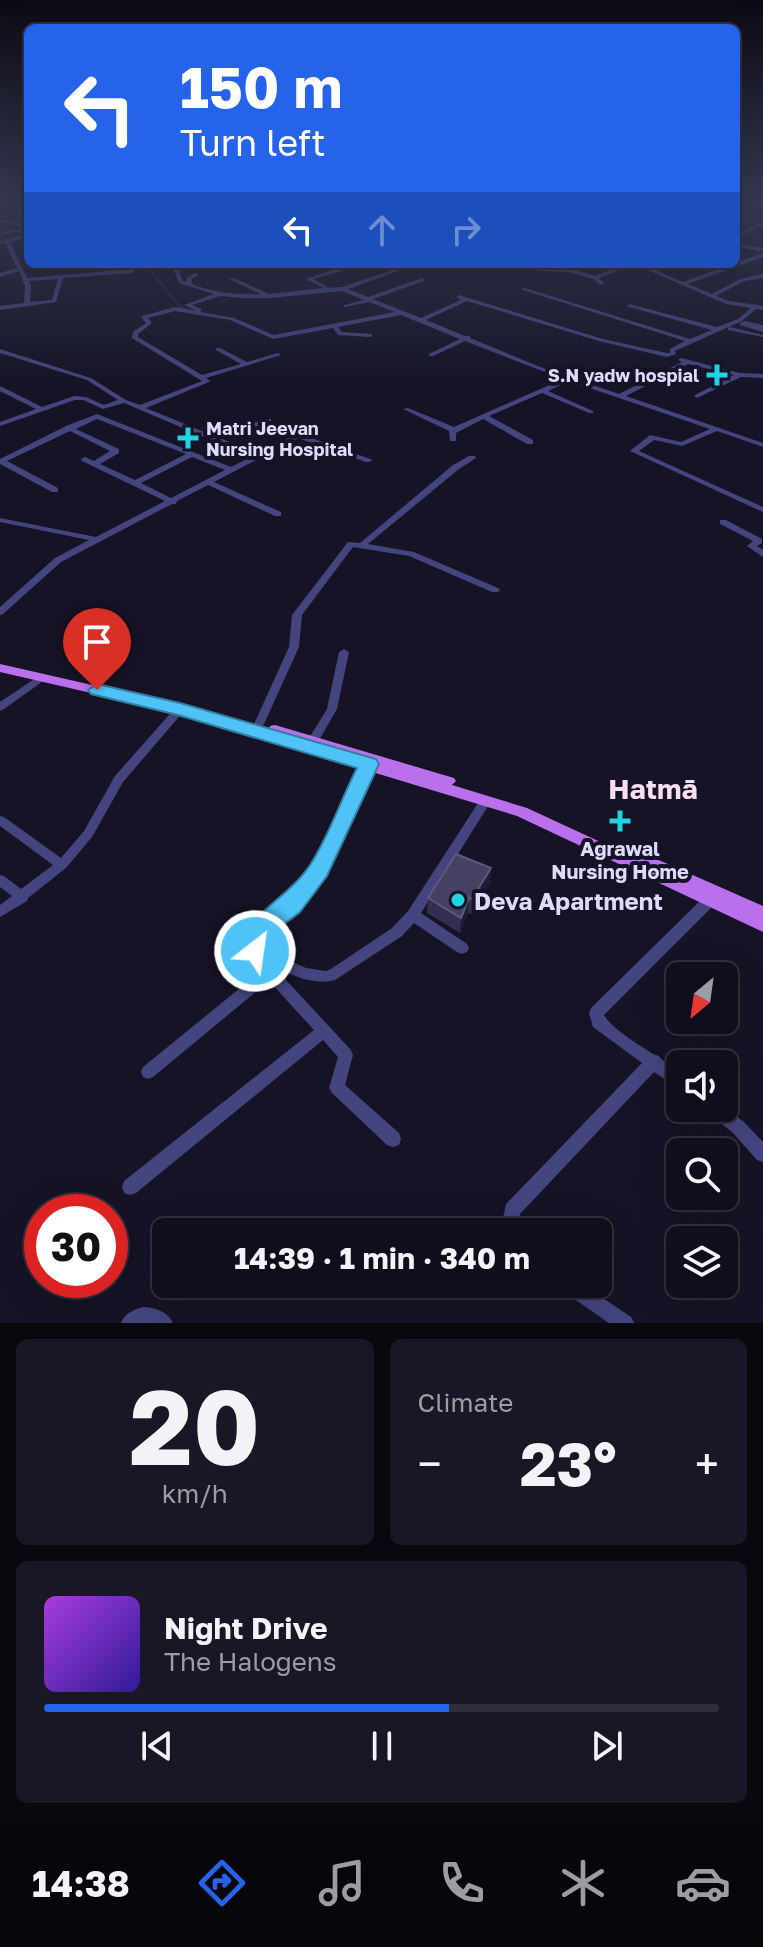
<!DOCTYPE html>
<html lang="en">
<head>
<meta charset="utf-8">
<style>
  :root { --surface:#100e1c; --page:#191725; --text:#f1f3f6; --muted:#9c9ca3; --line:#302e3b; --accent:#2563eb }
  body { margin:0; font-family:"Golos Text",sans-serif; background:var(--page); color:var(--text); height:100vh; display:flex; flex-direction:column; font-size:30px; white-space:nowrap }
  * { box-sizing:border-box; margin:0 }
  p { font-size:26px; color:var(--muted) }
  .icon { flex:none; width:44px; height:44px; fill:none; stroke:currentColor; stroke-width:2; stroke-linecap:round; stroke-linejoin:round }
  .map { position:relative; height:1323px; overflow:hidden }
  .sheet { display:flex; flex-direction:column; gap:16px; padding:16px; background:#09080f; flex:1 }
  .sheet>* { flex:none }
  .banner { position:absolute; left:24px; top:24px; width:716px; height:244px; border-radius:12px; box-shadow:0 8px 32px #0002,0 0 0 2px var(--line); background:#2563eb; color:#fff; overflow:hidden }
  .needle { width:52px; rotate:209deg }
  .fabs { position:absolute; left:666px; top:962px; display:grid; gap:16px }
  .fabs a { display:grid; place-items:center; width:72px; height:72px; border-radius:12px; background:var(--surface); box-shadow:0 8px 32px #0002,0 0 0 2px var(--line); font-size:40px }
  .speed { position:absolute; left:24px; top:1194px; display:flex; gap:16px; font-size:40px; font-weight:700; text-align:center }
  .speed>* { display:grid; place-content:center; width:104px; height:104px; border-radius:50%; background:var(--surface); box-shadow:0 8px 32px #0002,0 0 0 2px var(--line); line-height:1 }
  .speed .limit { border:12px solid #d22; background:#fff; color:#111 }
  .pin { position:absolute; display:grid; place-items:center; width:68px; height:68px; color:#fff; margin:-82px -34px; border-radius:50% 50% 50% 0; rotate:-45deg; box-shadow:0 0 8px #0007 }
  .pin .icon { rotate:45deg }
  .me { position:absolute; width:88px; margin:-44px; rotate:30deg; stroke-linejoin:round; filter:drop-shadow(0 0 6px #0008) }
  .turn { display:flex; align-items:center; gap:28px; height:168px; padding:0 24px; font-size:36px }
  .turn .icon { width:104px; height:104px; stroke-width:2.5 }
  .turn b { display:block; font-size:56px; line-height:68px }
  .lanes { display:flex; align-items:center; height:76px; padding:0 24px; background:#0003; justify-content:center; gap:40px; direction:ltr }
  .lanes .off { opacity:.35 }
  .big { font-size:60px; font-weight:700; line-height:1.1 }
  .sheet .card { flex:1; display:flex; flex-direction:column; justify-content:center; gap:12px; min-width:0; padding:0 28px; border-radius:12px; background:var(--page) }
  .sheet .dial { align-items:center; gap:0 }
  .dial b { font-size:104px; line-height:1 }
  .song { display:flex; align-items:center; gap:24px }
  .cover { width:96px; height:96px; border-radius:12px; background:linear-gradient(135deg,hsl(280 70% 55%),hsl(250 70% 35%)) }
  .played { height:8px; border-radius:4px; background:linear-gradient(90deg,var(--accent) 60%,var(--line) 60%) }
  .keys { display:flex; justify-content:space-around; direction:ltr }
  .heat { display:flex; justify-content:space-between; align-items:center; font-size:44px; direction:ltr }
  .sheet .tiles { flex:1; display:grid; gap:16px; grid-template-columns:1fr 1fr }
  .card:last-child { grid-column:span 2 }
  .trip { position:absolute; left:152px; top:1218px; width:460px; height:80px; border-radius:12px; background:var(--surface); box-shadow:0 8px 32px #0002,0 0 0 2px var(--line); font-weight:700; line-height:80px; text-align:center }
  .menu { display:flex; height:128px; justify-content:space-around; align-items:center; background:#06060b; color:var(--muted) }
  .menu .icon { width:56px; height:56px }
  .menu .active { color:var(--accent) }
  .menu b { font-size:36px; color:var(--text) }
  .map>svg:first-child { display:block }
</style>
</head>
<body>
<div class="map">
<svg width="763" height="1323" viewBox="0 0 763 1323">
  <rect width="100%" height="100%" fill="#151325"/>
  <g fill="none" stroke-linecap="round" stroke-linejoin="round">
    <!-- stream -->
    <path stroke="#172c49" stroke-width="2" d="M145,264l35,43 14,4"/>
    <!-- minor -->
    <g fill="#44447e" fill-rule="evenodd">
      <path d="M5,202l23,2v2l-21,-3z"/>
      <path d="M745,202h8l10,4v2z"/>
      <path d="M28,209v3l-5,2 5,1v2l-13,-2z"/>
      <path d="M13,220l15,7v3l-18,-8 -10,1v-2z"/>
      <path d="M761,222h2v3l-27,13v-3z"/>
      <path d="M22,229l2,2 -24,4v-2z"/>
      <path d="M28,234v3l-18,5 17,36 105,-9 3,2 -3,2 -69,5 -7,24 -56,8v-4l24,-3 1,-17 -6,-15 -19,6v-4l17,-5 -12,-25 -5,1v-3zM58,279l-6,21 -22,2 1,-16 -2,-5z"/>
      <path d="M736,244l27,4v4l-27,-6z"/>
      <path d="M763,253v4l-75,27 24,10 28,-15 23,-5v4l-19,3 -28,15 13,5 34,5v4l-7,-1 -14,12 -67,30 1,3 -9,3 -68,-16 -132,-40 -41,19 39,16h5v2l70,29 79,27 63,-32 -4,-2 3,-2 59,15 23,1v4l-22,-1 -44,21 -3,-2 1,-1 39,-20 -46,-11 -62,32 137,47v4l-46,-16 -35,15 -28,-6 -15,11 124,56v5l-133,-61 20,-16 31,7 29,-13 -141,-48 -21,10 45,20v2h-4l-47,-20 -53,23 44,24v4h-6l-44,-25 -27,14v8h-6l-1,-10 -46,-22 5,-1 46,19 109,-48 -98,-38 -32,15h-4v-2l31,-15 -59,-24 -63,12 4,5 30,2v2l-2,1 -32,-2 -5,-7 -60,11 -43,-19 -55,-9 -27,7 4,5 -14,11v3l64,38 39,-11 -25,-14v-2h4l27,14 31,-9 3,2 -75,23 4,3 -1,1 -63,26 68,28 51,-17h6v4l-51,15 37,16 41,-21 75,27 -4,2h-3l-68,-24 -84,44 67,30v4h-6l-67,-31 -31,16 -1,3h-4l-111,58 -58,52 -3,1v-8l55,-49 34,-18 -89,-18v-4l96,19 69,-36 -83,-40 -1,-2 4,-2 9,4 16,-10 -40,-20 -63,30 51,27v4h-6l-52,-28v-5l66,-33 31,-12 134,53 20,-10 -127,-54 -21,6 -20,-9h-8l-75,26v-4l36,-13 -36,-18v-5l42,21 32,-11 12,1 18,8 14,-5 -31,-20 -87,-27v-4l91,29 35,22 14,5 62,-24 -70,-43 1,-6 13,-9 -5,-6 1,-1 33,-9 22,4 -13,-6 30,-11 -35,-11 -5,-13 14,-6h7l-16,8 4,9 3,1 1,-5 9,-4 3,2 -7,4v5c23,9 45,11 69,10l-32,-15 5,-1 35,16 55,-6 -19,-9 34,-11 3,2 -1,1 -28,8 14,7v2l15,-1 51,-17 -35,-6 41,3 10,-3h8l-69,25 20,8 54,-19 3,2 -1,1 -51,18 48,19 40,-18 -5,-3 3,-2 144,44 64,14h3v-4l15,-8 -165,-52 5,-1 165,51 22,-9 -86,-24 3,-2 88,23 21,-8 13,-11 -25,-4 -92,-40h7l42,18zM342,291l22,9 -20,5v2l25,-5 26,10 -121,23 -40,-17 -34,-6 2,-2 -1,-1 -9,-4 28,-9 22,2h28zM97,419l89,35 -51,26 -35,-16 19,-11v-4l-43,-20zM192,457l33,13 -54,28 -30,-15z"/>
      <path d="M73,264h18l-31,5 -3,-2z"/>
      <path d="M93,264h21c-5,3 -16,3 -21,0z"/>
      <path d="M429,264l140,4 26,8 31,-12h8l-35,14 5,5 -3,2 -8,-6 -24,-7 -137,-6z"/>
      <path d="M745,321l18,4v7l-23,-7v-2z"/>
      <path d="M730,327l33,8v2l-35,-7v-2z"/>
      <path d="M469,456h6l1,2 -17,11 -91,75 46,8 84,36 2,2 -2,2h-6l-83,-36 -56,-9 -51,68 -3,32 -35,77 -5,4 -4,-1 -1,-3 35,-77 3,-32 56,-73 12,1 93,-78z"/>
      <path d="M720,520h6l36,19v4l-5,3 6,4v7l-16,-11 6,-5 -33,-17z"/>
      <path d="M344,649l5,3 -12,57 -23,40h-8l-2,-3 23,-37 12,-57z"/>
      <path d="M42,674l5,3 -1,2 -42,30 -4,2v-9z"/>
      <path d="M180,705l5,4 -1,2 -61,71 -31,55 -26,31 -38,30 -1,3 -27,16v-12l12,-9 -12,-9v-12l4,1 17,13 32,-24 -53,-39v-10l4,1 57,41 23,-27 31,-55 61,-69z"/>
      <path d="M369,760l4,1 2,3 -63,127 -52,50 2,7 44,20 20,3 5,-2 61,-41 16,-17 74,-114 4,-1 4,1 2,3 -2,3 -69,110 46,31 2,4 -2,4 -5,2 -5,-2 -43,-29 -12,13 -67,44c-21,6 -43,-5 -62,-14l78,84 2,5 -8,30 54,48 2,6 -2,6 -6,2 -6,-2 -55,-52 -3,-5 9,-31 -15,-17 -187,153 -6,2 -6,-2 -2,-6 2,-6 190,-151 -45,-49 -116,96 -5,2 -5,-2 -2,-5 2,-5 118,-96c-9,-10 -16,-23 -13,-36l55,-52 60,-119 2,-3z"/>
      <path d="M710,895l5,1 1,4 -1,4 -111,111c9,15 34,29 49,39l6,2 2,3 19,14v16l-26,-17 -134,142 -4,18h-16l6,-28 136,-141 -49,-36 -4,-14 2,-5 114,-112z"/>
      <path d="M724,1107l20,15 19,20v20l-6,-2 -25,-28 -24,-19 -3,-5z"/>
      <path d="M558,1284h24l49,33 3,6h-25l-48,-33z"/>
      <path d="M143,1307c12,0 25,5 30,16h-52c4,-10 12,-13 22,-16z"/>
    </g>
    <!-- major -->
    <path fill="#ba70ec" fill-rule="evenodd" d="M0,664l180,41 90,26 -1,-2 1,-3 5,-1 179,53 2,3 -4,4 75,23 106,49 2,-3 5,-2 5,2 118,52v26l-246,-116 -339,-103 -178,-41z"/>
  </g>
  <!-- wall -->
  <path fill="#342e51" d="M491,868l-1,15 -19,31 -3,-1 -8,20 -33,-20 1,-15z"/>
  <!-- shaded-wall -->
  <g fill="#201b38">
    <path d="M491,868l-1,15 -19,31 1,-15z"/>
    <path d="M469,898l-1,15 -8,20 1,-15z"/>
  </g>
  <!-- building -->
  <path fill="#464163" stroke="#5e597b" stroke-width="2" d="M456,854l35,14 -19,31 -3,-1 -8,20 -33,-20z"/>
  <!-- sky -->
  <linearGradient id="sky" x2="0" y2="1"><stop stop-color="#0c0a14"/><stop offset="0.52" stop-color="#353951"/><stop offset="1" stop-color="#353951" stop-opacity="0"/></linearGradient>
  <rect width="763" height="388" fill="url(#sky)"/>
  <!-- route -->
  <path fill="#4fc3f7" stroke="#337fa1" stroke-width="2" d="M97,684l83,19 196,56 3,5 -52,112 -27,36 -31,24 -6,22 -8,3 -9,-3 -5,-19c13,-27 50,-45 69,-74 19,-29 31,-66 47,-97l-179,-53 -87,-21 -3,-4z"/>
  <!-- markers -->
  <g fill="#20d4e1" stroke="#151325" stroke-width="3">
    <path d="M713 363h8v8h8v8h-8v8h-8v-8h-8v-8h8z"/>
    <path d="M184 426h8v8h8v8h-8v8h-8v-8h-8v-8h8z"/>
    <path d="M616 809h8v8h8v8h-8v8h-8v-8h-8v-8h8z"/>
    <circle cx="458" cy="900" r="8"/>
  </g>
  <g text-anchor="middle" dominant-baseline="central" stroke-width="8" stroke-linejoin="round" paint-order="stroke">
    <!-- far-poi labels -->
    <g font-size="18" font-weight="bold" fill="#dedbfa" stroke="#151325" text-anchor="end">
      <text x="699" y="375">S.N yadw hospial</text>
      <text x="206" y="428" text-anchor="start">Matri Jeevan<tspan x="206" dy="21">Nursing Hospital</tspan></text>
    </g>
    <!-- poi labels -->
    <g font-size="20" font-weight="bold" fill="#dedbfa" stroke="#151325">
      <text x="620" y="848">Agrawal<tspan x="620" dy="23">Nursing Home</tspan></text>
    </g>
    <!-- near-poi labels -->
    <g font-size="24" font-weight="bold" fill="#dedbfa" stroke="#151325" text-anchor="start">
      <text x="474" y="900">Deva Apartment</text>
    </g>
    <!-- district labels -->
    <g font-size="28" font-weight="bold" fill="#faddf1" stroke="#151325">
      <text x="653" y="788">Hatmā</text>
    </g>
  </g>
</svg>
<div class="fabs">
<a><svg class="needle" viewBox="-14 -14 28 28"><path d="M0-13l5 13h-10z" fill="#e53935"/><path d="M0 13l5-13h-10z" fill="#9c9ca3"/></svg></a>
<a><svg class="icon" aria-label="sound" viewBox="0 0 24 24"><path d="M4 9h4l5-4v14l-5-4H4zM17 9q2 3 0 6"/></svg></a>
<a><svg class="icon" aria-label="search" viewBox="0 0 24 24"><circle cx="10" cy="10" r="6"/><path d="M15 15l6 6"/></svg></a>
<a><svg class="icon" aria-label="layers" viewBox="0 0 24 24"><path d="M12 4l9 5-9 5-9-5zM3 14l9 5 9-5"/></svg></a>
</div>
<div class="speed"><div class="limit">30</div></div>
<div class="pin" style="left:97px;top:690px;background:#d93025"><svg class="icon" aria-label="arrive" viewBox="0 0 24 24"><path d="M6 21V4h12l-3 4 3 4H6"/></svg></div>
<svg class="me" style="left:255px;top:951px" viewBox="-20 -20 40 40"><circle r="17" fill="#4fc3f7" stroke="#fff" stroke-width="3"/><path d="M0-11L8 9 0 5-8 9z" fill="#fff"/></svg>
<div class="trip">14:39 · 1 min · 340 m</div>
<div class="banner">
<div class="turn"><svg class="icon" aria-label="left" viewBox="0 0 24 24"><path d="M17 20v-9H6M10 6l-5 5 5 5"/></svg><div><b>150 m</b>Turn left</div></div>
<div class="lanes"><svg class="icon" aria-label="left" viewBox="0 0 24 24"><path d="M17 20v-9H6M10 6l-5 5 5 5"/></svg><svg class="icon off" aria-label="ahead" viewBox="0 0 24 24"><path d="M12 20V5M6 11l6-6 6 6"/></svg><svg class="icon off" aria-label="right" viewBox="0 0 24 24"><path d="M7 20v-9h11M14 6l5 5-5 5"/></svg></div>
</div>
</div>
<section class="sheet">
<div class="tiles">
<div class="card dial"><b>20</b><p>km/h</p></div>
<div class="card"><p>Climate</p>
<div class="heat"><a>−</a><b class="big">23°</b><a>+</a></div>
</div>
<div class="card">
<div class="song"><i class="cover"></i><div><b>Night Drive</b><p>The Halogens</p></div></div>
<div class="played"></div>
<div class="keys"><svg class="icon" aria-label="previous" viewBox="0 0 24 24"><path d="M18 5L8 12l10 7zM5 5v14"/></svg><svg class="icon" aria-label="pause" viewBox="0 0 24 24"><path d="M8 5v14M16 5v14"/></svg><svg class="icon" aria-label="next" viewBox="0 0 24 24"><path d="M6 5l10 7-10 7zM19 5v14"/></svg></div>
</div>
</div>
</section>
<nav class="menu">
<b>14:38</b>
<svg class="icon active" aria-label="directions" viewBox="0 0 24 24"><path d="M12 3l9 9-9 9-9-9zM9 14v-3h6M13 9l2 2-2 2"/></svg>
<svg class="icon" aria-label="music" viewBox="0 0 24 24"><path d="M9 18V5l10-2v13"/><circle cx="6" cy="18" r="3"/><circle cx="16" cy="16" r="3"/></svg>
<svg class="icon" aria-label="phone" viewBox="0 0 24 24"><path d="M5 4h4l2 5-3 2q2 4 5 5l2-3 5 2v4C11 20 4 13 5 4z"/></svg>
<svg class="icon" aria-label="climate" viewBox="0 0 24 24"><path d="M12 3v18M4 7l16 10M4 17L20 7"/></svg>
<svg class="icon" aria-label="car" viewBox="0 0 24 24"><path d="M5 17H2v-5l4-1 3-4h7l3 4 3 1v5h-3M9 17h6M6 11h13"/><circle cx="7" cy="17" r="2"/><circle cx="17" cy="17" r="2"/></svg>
</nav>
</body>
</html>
